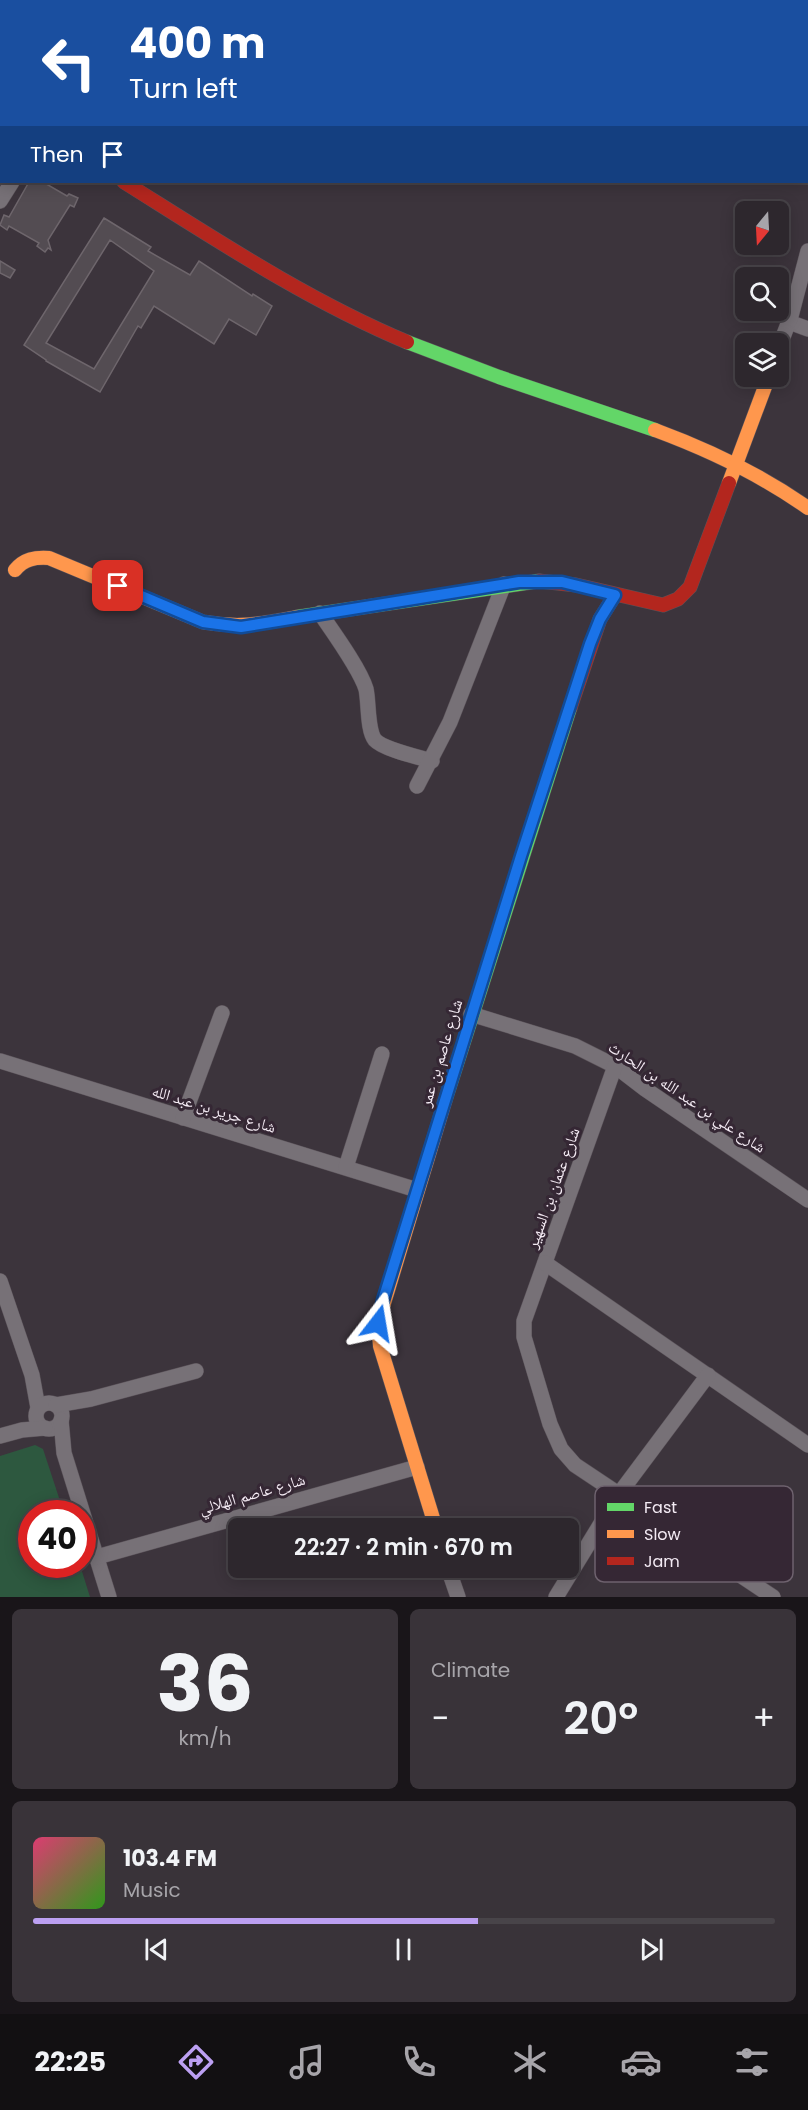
<!DOCTYPE html>
<html lang="en">
<head>
<meta charset="utf-8">
<style>
  :root { --surface:#2d272d; --page:#393339; --text:#f1f3f6; --muted:#a7a5aa; --line:#484449; --accent:#bca0f2 }
  body { margin:0; font-family:Poppins,"Noto Naskh Arabic",sans-serif; background:var(--page); color:var(--text); height:100vh; display:flex; flex-direction:column; font-size:22px; white-space:nowrap }
  * { box-sizing:border-box; margin:0 }
  p { font-size:20px; color:var(--muted) }
  .icon { flex:none; width:33px; height:33px; fill:none; stroke:currentColor; stroke-width:2; stroke-linecap:round; stroke-linejoin:round }
  .map { position:relative; height:1597px; overflow:hidden }
  .sheet { display:flex; flex-direction:column; gap:12px; padding:12px; background:#191519; flex:1 }
  .sheet>* { flex:none }
  .hud { position:absolute; left:0px; top:0px; width:808px; height:183px; box-shadow:0 3px 15px #0003,0 0 0 2px var(--line); background:#1a4fa0; color:#fff; overflow:hidden }
  .needle { width:39px; rotate:198deg }
  .buttons { position:absolute; left:735px; top:201px; display:grid; gap:12px }
  .buttons a { display:grid; place-items:center; width:54px; height:54px; border-radius:9px; background:var(--surface); box-shadow:0 3px 15px #0003,0 0 0 2px var(--line); font-size:30px }
  .speed { position:absolute; left:18px; top:1500px; display:flex; gap:12px; font-size:30px; font-weight:700; text-align:center }
  .speed>* { display:grid; place-content:center; width:78px; height:78px; border-radius:50%; background:var(--surface); box-shadow:0 3px 15px #0003,0 0 0 2px var(--line); line-height:1 }
  .speed .limit { border:9px solid #d22; background:#fff; color:#111 }
  .pin { position:absolute; display:grid; place-items:center; width:51px; height:51px; color:#fff; margin:-26px; border-radius:12px; box-shadow:0 3px 9px #0006 }
  .me { position:absolute; width:66px; margin:-33px; rotate:14deg; stroke-linejoin:round; filter:drop-shadow(0 0 4px #0008) }
  .turn { display:flex; align-items:center; gap:21px; height:126px; padding:0 30px; font-size:27px }
  .turn .icon { width:78px; height:78px; stroke-width:2.5 }
  .turn b { display:block; font-size:42px; line-height:51px }
  .then { display:flex; align-items:center; height:57px; padding:0 30px; background:#0003; gap:12px; font-size:22px }
  .big { font-size:45px; font-weight:600; line-height:1.1 }
  .sheet .card { flex:1; display:flex; flex-direction:column; justify-content:center; gap:9px; min-width:0; padding:0 21px; border-radius:9px; background:var(--page) }
  .sheet .dial { align-items:center; gap:0 }
  .dial b { font-size:78px; line-height:1 }
  .song { display:flex; align-items:center; gap:18px }
  .cover { width:72px; height:72px; border-radius:9px; background:linear-gradient(135deg,hsl(340 70% 55%),hsl(110 70% 35%)) }
  .played { height:6px; border-radius:3px; background:linear-gradient(90deg,var(--accent) 60%,var(--line) 60%) }
  .keys { display:flex; justify-content:space-around; direction:ltr }
  .heat { display:flex; justify-content:space-between; align-items:center; font-size:33px; direction:ltr }
  .sheet .tiles { flex:1; display:grid; gap:12px; grid-template-columns:1fr 1fr }
  .card:last-child { grid-column:span 2 }
  .trip { position:absolute; left:228px; top:1518px; width:351px; height:60px; border-radius:9px; background:var(--surface); box-shadow:0 3px 15px #0003,0 0 0 2px var(--line); font-weight:600; line-height:60px; text-align:center }
  .dock { display:flex; height:96px; justify-content:space-around; align-items:center; background:#121012; color:var(--muted) }
  .dock .icon { width:42px; height:42px }
  .dock .active { color:var(--accent) }
  .dock b { font-size:27px; color:var(--text) }
  .map>svg:first-child { display:block }
</style>
</head>
<body>
<div class="map">
<svg width="808" height="1597" viewBox="0 0 808 1597">
  <rect width="100%" height="100%" fill="#3c343c"/>
  <!-- green -->
  <path fill="#2d583f" d="M35,1445l8,4 21,64 -32,1v50l48,1 10,32h-90v-141z"/>
  <!-- building -->
  <g fill="#534c52" stroke="#6e666c" stroke-width="1.5" fill-rule="evenodd">
    <path d="M29,182h14l24,14 2,-2 9,4 -4,9 -4,-2 -22,35 3,10 -3,-2 -3,4 -8,-6 2,-3 -30,-17 -2,4 -7,-5 4,-10 5,2z"/>
    <path d="M104,218l47,29 -3,4 42,24 9,-14 53,35 1,-2 19,12 -16,29 -27,-16 -15,25 -60,-38 -13,22 -3,-2 -38,66 -54,-31v-1l-22,-15zM110,240l44,31 -60,98 -48,-26z"/>
    <path d="M0,261l15,9 -5,8 -10,-5z"/>
  </g>
  <g fill="none" stroke-linecap="round" stroke-linejoin="round">
    <!-- street casing -->
    <g stroke="#5a5259" stroke-width="16">
      <g id="street">
        <path d="M0,201l12,-19"/>
        <path d="M789,322l19,7"/>
        <path d="M778,350l13,-34 17,-65"/>
        <path d="M320,613c13,19 40,56 46,76 3,13 1,41 9,51 8,9 43,17 57,21"/>
        <path d="M417,786l33,-64 54,-138"/>
        <path d="M471,1014l104,32 40,20 30,23 163,111"/>
        <path d="M0,1061l417,129"/>
        <path d="M615,1066l-91,255v16l26,87 11,25 14,16 198,132"/>
        <path d="M183,1118l39,-105"/>
        <path d="M346,1167l36,-113"/>
        <path d="M545,1263l263,182"/>
        <path d="M0,1281l32,94 6,33"/>
        <circle cx="49" cy="1416" r="13"/>
        <path d="M56,1405l35,-6 105,-28"/>
        <path d="M61,1420l3,33 45,144"/>
        <path d="M0,1436l22,-6 23,-2"/>
        <path d="M97,1557l320,-90"/>
        <path d="M448,1568l10,29"/>
        <path d="M556,1597l63,-103 89,-119"/>
      </g>
    </g>
    <!-- fast casing -->
    <g stroke="#5a5259" stroke-width="15">
      <g id="fast">
        <path d="M407,342l92,35 156,53"/>
        <path d="M297,617l242,-36"/>
        <path d="M445,1101l125,-393"/>
      </g>
    </g>
    <!-- slow casing -->
    <g stroke="#5a5259" stroke-width="15">
      <g id="slow">
        <path d="M0,100l2,1"/>
        <path d="M655,430c54,20 105,44 153,78"/>
        <path d="M729,483l40,-107"/>
        <path d="M15,570c9,-11 20,-13 34,-12l154,64c37,6 58,2 94,-5"/>
        <path d="M436,1528l-56,-182 -2,-23 67,-222"/>
      </g>
    </g>
    <!-- jam casing -->
    <g stroke="#5a5259" stroke-width="15">
      <g id="jam">
        <path d="M124,182c91,57 183,118 283,160"/>
        <path d="M539,581l37,4 87,20 15,-6 12,-12 39,-104"/>
        <path d="M570,708l30,-89 15,-24"/>
      </g>
    </g>
    <!-- street -->
    <use href="#street" stroke="#777177" stroke-width="15"/>
    <!-- fast -->
    <use href="#fast" stroke="#63d668" stroke-width="14"/>
    <!-- slow -->
    <use href="#slow" stroke="#ff974d" stroke-width="14"/>
    <!-- jam -->
    <use href="#jam" stroke="#b3261e" stroke-width="14"/>
  </g>
  <g fill="none" stroke-linecap="round" stroke-linejoin="round">
    <!-- route casing -->
    <g stroke="#114b97" stroke-width="15">
      <path id="route" d="M118,586l85,36 38,5 278,-45h43l53,13 -15,24 -10,25 -69,212 -138,444 -5,23"/>
    </g>
    <!-- route -->
    <use href="#route" stroke="#1a73e8" stroke-width="10"/>
  </g>
  <g text-anchor="middle" dominant-baseline="central" stroke-width="6" stroke-linejoin="round" paint-order="stroke">
    <!-- street labels -->
    <g font-size="16" fill="#f4ebf4" stroke="#352734">
      <text transform="translate(441 1053) rotate(-73)">شارع عاصم بن عمر</text>
      <text transform="translate(687 1097) rotate(34)">شارع علي بن عبد الله بن الحارث</text>
      <text transform="translate(214 1109) rotate(17)">شارع جرير بن عبد الله</text>
      <text transform="translate(553 1188) rotate(-70)">شارع عثمان بن السهير</text>
      <text transform="translate(252 1494) rotate(-16)">شارع عاصم الهلالي</text>
    </g>
  </g>
  <!-- legend -->
  <rect x="595" y="1486" width="198" height="96" rx="9" fill="#352734" stroke="#6e626e" stroke-width="1.5"/>
  <rect x="607" y="1503" width="27" height="8" fill="#63d668"/>
  <rect x="607" y="1530" width="27" height="8" fill="#ff974d"/>
  <rect x="607" y="1557" width="27" height="8" fill="#b3261e"/>
  <g font-size="16" fill="#f4ebf4">
    <text x="644" y="1513">Fast</text>
    <text x="644" y="1540">Slow</text>
    <text x="644" y="1567">Jam</text>
  </g>
</svg>
<div class="buttons">
<a><svg class="needle" viewBox="-14 -14 28 28"><path d="M0-13l5 13h-10z" fill="#e53935"/><path d="M0 13l5-13h-10z" fill="#a7a5aa"/></svg></a>
<a><svg class="icon" aria-label="search" viewBox="0 0 24 24"><circle cx="10" cy="10" r="6"/><path d="M15 15l6 6"/></svg></a>
<a><svg class="icon" aria-label="layers" viewBox="0 0 24 24"><path d="M12 4l9 5-9 5-9-5zM3 14l9 5 9-5"/></svg></a>
</div>
<div class="speed"><div class="limit">40</div></div>
<div class="pin" style="left:118px;top:586px;background:#d93025"><svg class="icon" aria-label="arrive" viewBox="0 0 24 24"><path d="M6 21V4h12l-3 4 3 4H6"/></svg></div>
<svg class="me" style="left:378px;top:1323px" viewBox="-20 -20 40 40"><path d="M0-17L14 15 0 8-14 15z" fill="#1a73e8" stroke="#fff" stroke-width="4"/></svg>
<div class="trip">22:27 · 2 min · 670 m</div>
<div class="hud">
<div class="turn"><svg class="icon" aria-label="left" viewBox="0 0 24 24"><path d="M17 20v-9H6M10 6l-5 5 5 5"/></svg><div><b>400 m</b>Turn left</div></div>
<div class="then">Then<svg class="icon" aria-label="arrive" viewBox="0 0 24 24"><path d="M6 21V4h12l-3 4 3 4H6"/></svg></div>
</div>
</div>
<section class="sheet">
<div class="tiles">
<div class="card dial"><b>36</b><p>km/h</p></div>
<div class="card"><p>Climate</p>
<div class="heat"><a>−</a><b class="big">20°</b><a>+</a></div>
</div>
<div class="card">
<div class="song"><i class="cover"></i><div><b>103.4 FM</b><p>Music</p></div></div>
<div class="played"></div>
<div class="keys"><svg class="icon" aria-label="previous" viewBox="0 0 24 24"><path d="M18 5L8 12l10 7zM5 5v14"/></svg><svg class="icon" aria-label="pause" viewBox="0 0 24 24"><path d="M8 5v14M16 5v14"/></svg><svg class="icon" aria-label="next" viewBox="0 0 24 24"><path d="M6 5l10 7-10 7zM19 5v14"/></svg></div>
</div>
</div>
</section>
<nav class="dock">
<b>22:25</b>
<svg class="icon active" aria-label="directions" viewBox="0 0 24 24"><path d="M12 3l9 9-9 9-9-9zM9 14v-3h6M13 9l2 2-2 2"/></svg>
<svg class="icon" aria-label="music" viewBox="0 0 24 24"><path d="M9 18V5l10-2v13"/><circle cx="6" cy="18" r="3"/><circle cx="16" cy="16" r="3"/></svg>
<svg class="icon" aria-label="phone" viewBox="0 0 24 24"><path d="M5 4h4l2 5-3 2q2 4 5 5l2-3 5 2v4C11 20 4 13 5 4z"/></svg>
<svg class="icon" aria-label="climate" viewBox="0 0 24 24"><path d="M12 3v18M4 7l16 10M4 17L20 7"/></svg>
<svg class="icon" aria-label="car" viewBox="0 0 24 24"><path d="M5 17H2v-5l4-1 3-4h7l3 4 3 1v5h-3M9 17h6M6 11h13"/><circle cx="7" cy="17" r="2"/><circle cx="17" cy="17" r="2"/></svg>
<svg class="icon" aria-label="filters" viewBox="0 0 24 24"><path d="M4 7h16M4 17h16"/><circle cx="9" cy="7" r="2"/><circle cx="15" cy="17" r="2"/></svg>
</nav>
</body>
</html>
